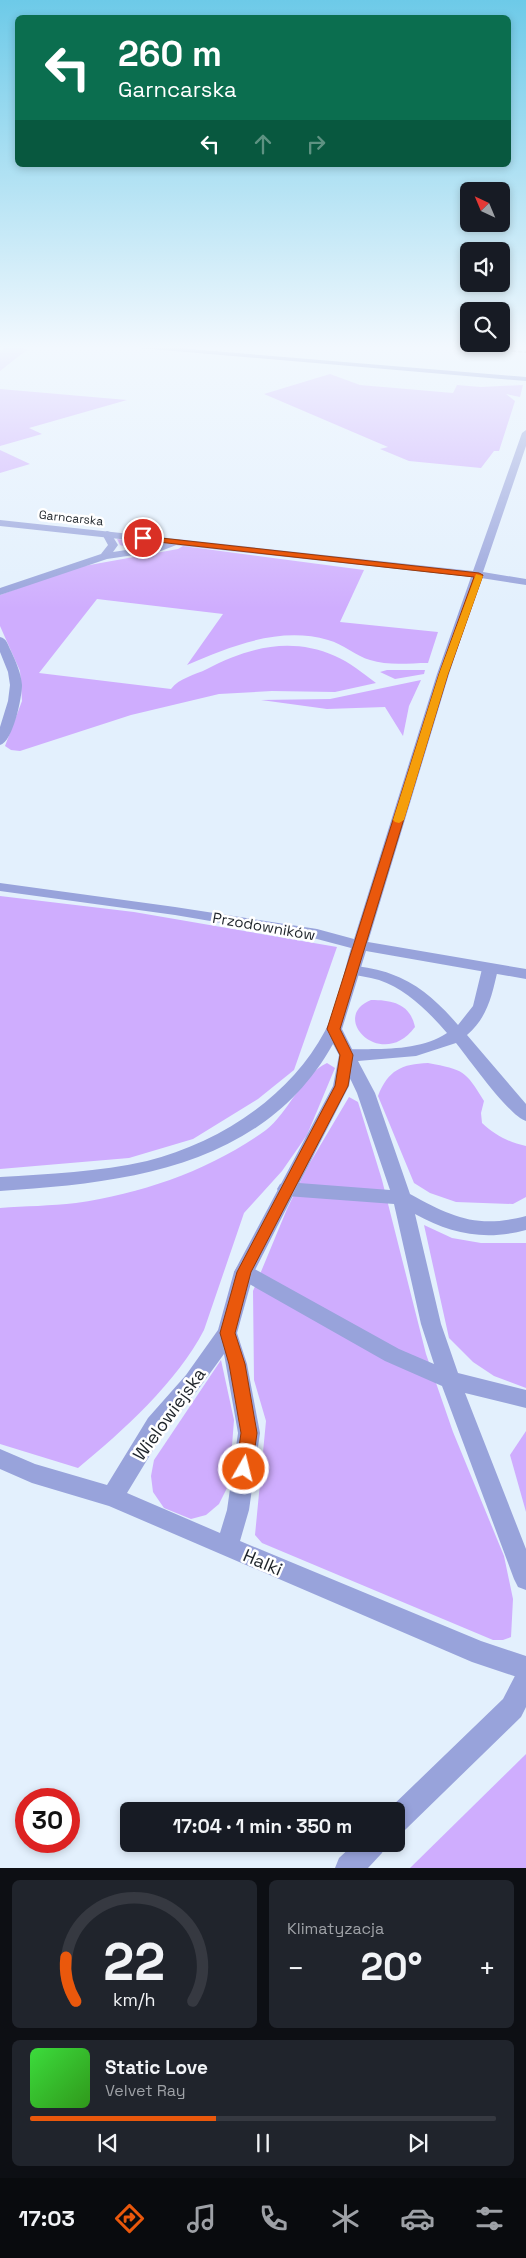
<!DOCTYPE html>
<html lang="pl">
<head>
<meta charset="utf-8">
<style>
  :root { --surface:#171b24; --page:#20242c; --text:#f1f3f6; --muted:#9ea1a6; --line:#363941; --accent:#ea580c }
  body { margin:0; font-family:"Space Grotesk",sans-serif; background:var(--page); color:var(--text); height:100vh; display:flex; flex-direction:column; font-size:19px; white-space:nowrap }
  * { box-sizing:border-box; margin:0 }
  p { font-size:16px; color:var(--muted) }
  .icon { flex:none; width:28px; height:28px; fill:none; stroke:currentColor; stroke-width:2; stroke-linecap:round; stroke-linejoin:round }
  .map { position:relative; height:1868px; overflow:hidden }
  .details { display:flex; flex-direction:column; gap:12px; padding:12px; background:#0d0f14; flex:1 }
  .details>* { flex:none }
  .guide { position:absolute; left:15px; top:15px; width:496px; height:152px; border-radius:8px; box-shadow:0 2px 8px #0003; background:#0b6e4f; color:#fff; overflow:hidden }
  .needle { width:32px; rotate:316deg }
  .fabs { position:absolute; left:460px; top:182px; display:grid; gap:10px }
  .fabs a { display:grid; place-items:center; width:50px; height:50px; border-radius:8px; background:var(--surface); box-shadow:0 2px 8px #0003; font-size:25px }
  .speed { position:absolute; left:15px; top:1788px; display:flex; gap:10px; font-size:25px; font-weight:700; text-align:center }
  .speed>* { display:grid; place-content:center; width:65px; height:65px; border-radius:50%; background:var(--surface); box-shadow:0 2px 8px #0003; line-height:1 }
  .speed .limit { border:8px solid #d22; background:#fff; color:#111 }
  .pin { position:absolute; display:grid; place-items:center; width:42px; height:42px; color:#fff; margin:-21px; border:2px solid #fff; border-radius:50%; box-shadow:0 1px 5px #0007 }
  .me { position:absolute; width:55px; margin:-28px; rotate:8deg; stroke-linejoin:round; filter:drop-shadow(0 0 4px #0008) }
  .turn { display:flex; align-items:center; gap:18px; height:105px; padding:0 20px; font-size:22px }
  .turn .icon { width:65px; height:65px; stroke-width:2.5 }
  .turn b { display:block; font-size:35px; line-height:42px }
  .lanes { display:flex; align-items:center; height:48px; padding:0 20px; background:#0003; justify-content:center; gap:25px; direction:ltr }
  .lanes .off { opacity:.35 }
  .big { font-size:38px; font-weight:700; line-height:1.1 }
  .details .tile { flex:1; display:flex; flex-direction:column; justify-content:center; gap:8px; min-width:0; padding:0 18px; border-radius:8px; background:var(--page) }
  .details .dial { align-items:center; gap:0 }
  .dial svg { height:130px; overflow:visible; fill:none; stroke:var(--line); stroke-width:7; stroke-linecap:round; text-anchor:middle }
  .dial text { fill:var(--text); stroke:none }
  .song { display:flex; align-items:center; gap:15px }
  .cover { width:60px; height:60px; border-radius:8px; background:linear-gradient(135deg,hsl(120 70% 55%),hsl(110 70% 35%)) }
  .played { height:5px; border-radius:2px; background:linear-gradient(90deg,var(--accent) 40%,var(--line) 40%) }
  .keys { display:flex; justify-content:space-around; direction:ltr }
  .heat { display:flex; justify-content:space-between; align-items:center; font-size:28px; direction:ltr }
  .details .tiles { flex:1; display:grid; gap:12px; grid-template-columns:1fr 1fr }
  .tile:last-child { grid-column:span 2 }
  .trip { position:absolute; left:120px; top:1802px; width:285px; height:50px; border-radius:8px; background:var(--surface); box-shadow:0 2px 8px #0003; font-weight:700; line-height:50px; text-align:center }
  .tabs { display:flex; height:80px; justify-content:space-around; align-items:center; background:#090b0e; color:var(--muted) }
  .tabs .icon { width:35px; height:35px }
  .tabs .current { color:var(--accent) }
  .tabs b { font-size:22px; color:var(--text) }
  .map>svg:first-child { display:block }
</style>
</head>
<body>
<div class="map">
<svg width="526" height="1868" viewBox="0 0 526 1868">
  <rect width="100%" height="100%" fill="#e3f0fd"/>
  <!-- green -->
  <g fill="#cfadfe">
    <path d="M6,347l22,2 -28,22v-19z"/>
    <path d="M330,374l30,11 93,8 4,-8 24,2 42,-2 -3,12 -14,-3 9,7 -16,50h-5l-13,17 -72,-7 -29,-12 8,-2 -124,-53z"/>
    <path d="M0,389l127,11 -98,28 13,6 -42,12z"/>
    <path d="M0,450l30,14 -30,9z"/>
    <path d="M117,539l46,5 -30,5 -13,-4z"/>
    <path d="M183,546l181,24 -24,52 98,10 -10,31c-19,0 -40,3 -58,-3 -14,-4 -27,-16 -42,-20 -48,-14 -97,6 -141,25l36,-51 -126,-15 -58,74 132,16c8,-11 24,-14 36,-20 40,-21 83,-33 128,-13 14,6 28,17 41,27l-41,9 -63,-1 -53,3 -88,21 -111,36 -9,-1 -6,-4 17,-45 -2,-30 -20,-45v-31l73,-27 105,-19z"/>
    <path d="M387,670h38l-1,4 -29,5 -15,-7z"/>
    <path d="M421,680l-12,26 -6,30 -18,-29 -58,2 -66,-9 69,-1z"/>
    <path d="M0,896l134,16 203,35 -43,123 -36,29 -65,40 -64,19 -129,11z"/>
    <path d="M371,1000c22,0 39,4 44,27 -33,45 -87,-10 -44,-27z"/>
    <path d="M327,1063l8,5 -28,67 -25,36 -38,42 -40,117c-26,51 -82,102 -126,138l-78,-24v-236c25,-2 51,-2 76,-5 68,-10 134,-33 190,-73 21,-16 38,-57 61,-67z"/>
    <path d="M428,1063c36,7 37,7 56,38l-3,12 1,10c13,12 26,19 44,23v51l-13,7 -57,-2 -26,-9 -16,-10 -36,-87c10,-26 24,-32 50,-33z"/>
    <path d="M349,1097l9,5 24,78 44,174 27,78 51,124 9,43 -2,38 -8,3h-10l-231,-97 -7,-8 11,-114 -12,-41 -1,-89 34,-82 21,-43z"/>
    <path d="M424,1225l28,13 29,5h45v145l-32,-12 -21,-14 -24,-24z"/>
    <path d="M221,1360l13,60 -5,64 -10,20 -13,11 -15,4 -27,-11 -11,-16 -2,-16 3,-16z"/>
    <path d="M526,1431v81l-16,-57z"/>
    <path d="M526,1754v114h-116z"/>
  </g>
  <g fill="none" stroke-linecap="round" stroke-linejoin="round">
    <!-- lane -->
    <g fill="#98a3db" fill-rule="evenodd">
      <path d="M107,531l3,1 8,13 -5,7 46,-7 20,-6 5,3 -23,9 -54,8 -107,36v-7l101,-34 7,-9 -6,-11z"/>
      <path d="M0,637c7,1 8,9 11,14 5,11 10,22 11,34 0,12 -9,57 -22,60v-18l8,-26 2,-16 -2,-13 -8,-20z"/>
      <path d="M490,964l5,2 3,3c-6,26 -10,48 -31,66l59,69v17c-17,-5 -57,-62 -70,-78l-40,13 -58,5 17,32 35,101c42,23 67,35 116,22v14c-41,11 -75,4 -111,-16l26,110 17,49 68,17v18l-61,-15 61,156v41l-8,-3 -4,-8 -72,-193 -57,-25 -148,-84 -3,-5 3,-5 7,-3 7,3 148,82 35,15 -13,-40 -27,-120 -108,-8 -6,-2 -3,-5 3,-5 6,-2 104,8 -33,-97 -18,-38 2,-4c10,-3 21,-1 31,-2 25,0 54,-2 75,-16 -18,-21 -41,-44 -68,-53 -11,-3 -21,-4 -31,-7l-3,-3 3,-3 5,-2c13,3 26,4 38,9 27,9 49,30 67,51l15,-19 9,-37 3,-3z"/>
      <path d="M526,1669v38l-5,10 -116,113 -9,4v-23h-9l116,-112 14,-27z"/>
      <path d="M354,1844h32l-4,9 -14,15h-33l4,-10z"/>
    </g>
    <!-- street -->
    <path fill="#98a3db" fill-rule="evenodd" d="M526,430v16l-43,126 43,7v6l-45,-7 -32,96 -81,268 158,27v10l-160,-28 -24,78 13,26 -6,31 -95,186 -17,61 10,31 13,69 -11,77 -9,31 241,100 45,15v24l-54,-18 -363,-156 -77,-23 -32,-14v-20l35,15 72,21 41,-67 38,-43 32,-45 16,-58 99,-186 6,-31 -6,-11c-69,123 -206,139 -333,147v-14c49,-3 99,-5 147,-16 72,-18 143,-64 178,-130 11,-21 19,-59 26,-83l-34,-9 -142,-24 -175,-24v-8l175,24 142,22 37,10 83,-265 34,-97 -471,-51v-6l473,51 49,-138zM224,1354l14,79 -11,77 -7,23 -93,-40 37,-61 36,-45z"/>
    <!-- secondary -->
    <path fill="#707cce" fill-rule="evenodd" d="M128,347h36l362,30v4z"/>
    <!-- rail -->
    <path stroke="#808a93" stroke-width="2" stroke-dasharray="4.5 2" stroke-linecap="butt" d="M466,347l60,5"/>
  </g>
  <!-- sky -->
  <linearGradient id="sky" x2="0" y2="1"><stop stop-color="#6dcae8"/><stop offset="0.57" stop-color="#f2f8fe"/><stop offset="1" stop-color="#f2f8fe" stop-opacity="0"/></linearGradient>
  <rect width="526" height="609" fill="url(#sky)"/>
  <!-- route -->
  <path fill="#ea580c" stroke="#983908" d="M143,536l336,37 4,2 -35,99 -108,355 13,26 -5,31 -97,186 -16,61 10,31 12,69 -5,36 -2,5 -6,2 -6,-2 -2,-5 5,-36 -12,-69 -9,-31 17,-61 98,-186 5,-31 -13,-26 112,-355 35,-97 -334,-37v-3z"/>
  <!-- slow -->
  <path fill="#f59e0b" d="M476,574l7,2 -35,98 -44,146 -5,3 -4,-1 -2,-2 46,-146z"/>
  <g text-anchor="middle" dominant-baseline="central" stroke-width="5" stroke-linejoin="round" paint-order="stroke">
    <!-- far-street labels -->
    <g font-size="12" fill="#1e242a" stroke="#fff">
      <text transform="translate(71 518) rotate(6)">Garncarska</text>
    </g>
    <!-- street labels -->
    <g font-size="15" fill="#1e242a" stroke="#fff">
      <text transform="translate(264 926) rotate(10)">Przodowników</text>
    </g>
    <!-- near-street labels -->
    <g font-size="18" fill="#1e242a" stroke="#fff">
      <text transform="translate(169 1414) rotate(-54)">Wielowiejska</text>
      <text transform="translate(263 1562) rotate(23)">Halki</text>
    </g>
  </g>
</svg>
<div class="fabs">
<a><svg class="needle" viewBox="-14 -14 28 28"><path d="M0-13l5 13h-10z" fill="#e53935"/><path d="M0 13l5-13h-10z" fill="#9ea1a6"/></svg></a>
<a><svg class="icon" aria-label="sound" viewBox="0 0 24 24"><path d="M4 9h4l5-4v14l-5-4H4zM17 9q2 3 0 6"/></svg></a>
<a><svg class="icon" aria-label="search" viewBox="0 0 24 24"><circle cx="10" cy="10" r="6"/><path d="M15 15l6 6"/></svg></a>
</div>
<div class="speed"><div class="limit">30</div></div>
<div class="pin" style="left:143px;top:538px;background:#d93025"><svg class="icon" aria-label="arrive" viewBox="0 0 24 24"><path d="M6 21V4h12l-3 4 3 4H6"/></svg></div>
<svg class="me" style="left:244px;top:1469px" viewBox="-20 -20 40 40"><circle r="17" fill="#ea580c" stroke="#fff" stroke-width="3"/><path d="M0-11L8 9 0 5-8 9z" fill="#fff"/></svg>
<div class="trip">17:04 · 1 min · 350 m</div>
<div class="guide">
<div class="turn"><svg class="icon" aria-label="left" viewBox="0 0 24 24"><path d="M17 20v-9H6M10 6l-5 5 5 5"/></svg><div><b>260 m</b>Garncarska</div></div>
<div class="lanes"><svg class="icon" aria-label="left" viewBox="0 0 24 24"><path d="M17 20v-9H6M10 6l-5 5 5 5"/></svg><svg class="icon off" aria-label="ahead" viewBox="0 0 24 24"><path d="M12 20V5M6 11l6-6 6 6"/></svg><svg class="icon off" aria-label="right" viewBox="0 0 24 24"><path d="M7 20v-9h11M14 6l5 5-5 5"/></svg></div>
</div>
</div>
<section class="details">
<div class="tiles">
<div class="tile dial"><svg viewBox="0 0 100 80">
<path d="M14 69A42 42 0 1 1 86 69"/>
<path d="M14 69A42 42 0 0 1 8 42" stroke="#ea580c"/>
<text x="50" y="56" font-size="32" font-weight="700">22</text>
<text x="50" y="72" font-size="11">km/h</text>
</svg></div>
<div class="tile"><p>Klimatyzacja</p>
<div class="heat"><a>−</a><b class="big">20°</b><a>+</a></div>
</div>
<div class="tile">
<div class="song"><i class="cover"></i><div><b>Static Love</b><p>Velvet Ray</p></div></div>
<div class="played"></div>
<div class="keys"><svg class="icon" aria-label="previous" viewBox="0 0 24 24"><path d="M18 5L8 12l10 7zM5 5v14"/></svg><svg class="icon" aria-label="pause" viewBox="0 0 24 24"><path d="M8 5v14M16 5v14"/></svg><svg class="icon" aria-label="next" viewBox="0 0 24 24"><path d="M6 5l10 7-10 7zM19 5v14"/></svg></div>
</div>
</div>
</section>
<nav class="tabs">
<b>17:03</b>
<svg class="icon current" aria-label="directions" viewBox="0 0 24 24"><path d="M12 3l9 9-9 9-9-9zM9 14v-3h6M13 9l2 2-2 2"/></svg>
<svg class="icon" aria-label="music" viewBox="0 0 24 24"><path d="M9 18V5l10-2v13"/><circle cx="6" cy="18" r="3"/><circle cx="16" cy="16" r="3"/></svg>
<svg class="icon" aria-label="phone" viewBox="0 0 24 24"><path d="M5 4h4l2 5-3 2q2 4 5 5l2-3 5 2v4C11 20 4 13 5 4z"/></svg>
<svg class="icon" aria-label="climate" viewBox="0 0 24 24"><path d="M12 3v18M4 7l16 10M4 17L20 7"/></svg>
<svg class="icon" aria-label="car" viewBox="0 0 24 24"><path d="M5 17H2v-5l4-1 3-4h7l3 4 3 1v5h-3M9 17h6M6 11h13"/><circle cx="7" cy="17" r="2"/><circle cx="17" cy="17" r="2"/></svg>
<svg class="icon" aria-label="filters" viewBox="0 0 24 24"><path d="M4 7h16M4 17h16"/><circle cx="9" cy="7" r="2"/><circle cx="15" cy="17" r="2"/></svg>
</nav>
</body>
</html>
